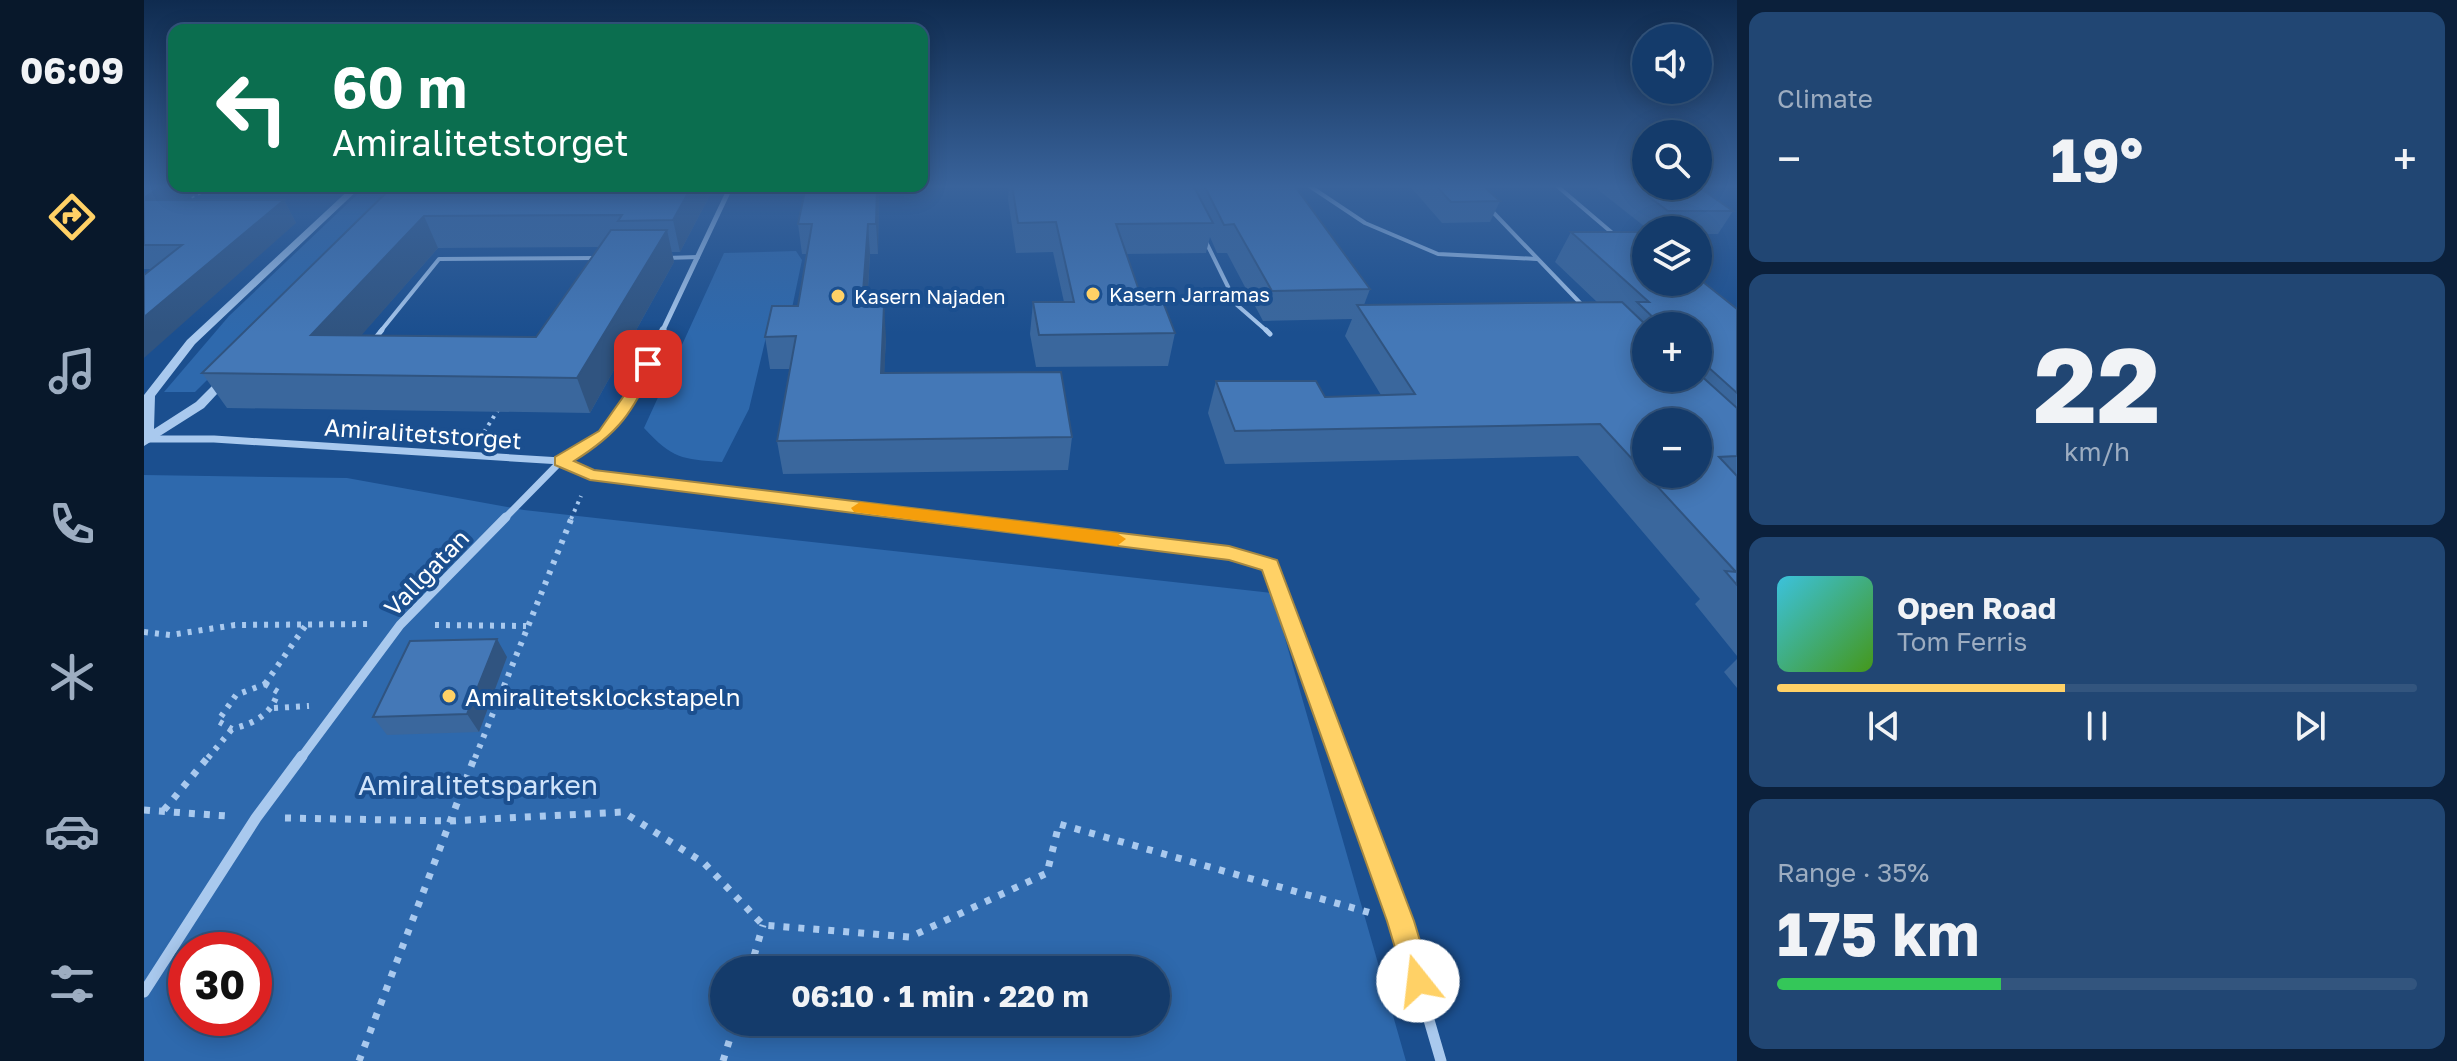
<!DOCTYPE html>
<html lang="en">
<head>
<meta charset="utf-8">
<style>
  :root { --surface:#143b6b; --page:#214673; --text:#f1f3f6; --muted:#9dadc1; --line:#33557e; --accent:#ffd166 }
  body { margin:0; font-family:"Golos Text",sans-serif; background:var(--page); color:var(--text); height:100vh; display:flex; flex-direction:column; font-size:30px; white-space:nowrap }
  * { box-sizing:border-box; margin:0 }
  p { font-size:26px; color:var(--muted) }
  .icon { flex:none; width:44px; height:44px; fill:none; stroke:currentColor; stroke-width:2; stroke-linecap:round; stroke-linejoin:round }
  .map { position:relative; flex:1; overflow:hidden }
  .side { display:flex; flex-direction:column; gap:12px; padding:12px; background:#0b203b; width:720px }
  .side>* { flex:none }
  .guide { position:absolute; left:24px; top:24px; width:760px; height:168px; border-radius:16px; box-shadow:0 4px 20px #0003,0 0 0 2px var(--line); background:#0b6e4f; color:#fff; overflow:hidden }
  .fabs { position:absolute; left:1488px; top:24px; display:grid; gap:16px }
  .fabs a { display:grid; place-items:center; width:80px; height:80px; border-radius:50%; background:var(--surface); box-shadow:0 4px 20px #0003,0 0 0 2px var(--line); font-size:40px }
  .speed { position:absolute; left:24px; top:932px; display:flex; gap:16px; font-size:40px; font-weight:700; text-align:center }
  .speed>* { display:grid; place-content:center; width:104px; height:104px; border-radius:50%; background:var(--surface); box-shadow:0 4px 20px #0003,0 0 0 2px var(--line); line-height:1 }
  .speed .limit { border:12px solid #d22; background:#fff; color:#111 }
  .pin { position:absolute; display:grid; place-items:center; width:68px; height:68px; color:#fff; margin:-34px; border-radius:16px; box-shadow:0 4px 12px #0006 }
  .me { position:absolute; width:88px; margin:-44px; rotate:344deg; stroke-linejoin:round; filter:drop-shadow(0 0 6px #0008) }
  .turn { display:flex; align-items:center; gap:28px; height:168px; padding:0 32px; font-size:36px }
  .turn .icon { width:104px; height:104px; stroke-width:2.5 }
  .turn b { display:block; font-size:56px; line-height:68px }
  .big { font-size:60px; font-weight:700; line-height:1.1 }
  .side .card { flex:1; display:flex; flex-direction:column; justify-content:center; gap:12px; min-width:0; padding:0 28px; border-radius:16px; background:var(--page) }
  .side .dial { align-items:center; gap:0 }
  .dial b { font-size:104px; line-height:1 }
  .song { display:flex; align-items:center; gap:24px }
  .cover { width:96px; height:96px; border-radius:12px; background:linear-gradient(135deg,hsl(190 70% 55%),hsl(100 70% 35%)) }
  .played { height:8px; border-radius:4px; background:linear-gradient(90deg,var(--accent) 45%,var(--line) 45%) }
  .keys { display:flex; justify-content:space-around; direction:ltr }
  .heat { display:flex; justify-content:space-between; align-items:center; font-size:44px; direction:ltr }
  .charge { height:12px; border-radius:6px; background:linear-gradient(90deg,#34c759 35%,var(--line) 0) }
  .trip { position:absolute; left:566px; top:956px; width:460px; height:80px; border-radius:40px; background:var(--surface); box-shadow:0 4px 20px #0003,0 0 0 2px var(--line); font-weight:700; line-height:80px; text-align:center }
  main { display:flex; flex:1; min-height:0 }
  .tab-bar { display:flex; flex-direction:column; width:144px; justify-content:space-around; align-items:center; background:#08182b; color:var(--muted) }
  .tab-bar .icon { width:56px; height:56px }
  .tab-bar .on { color:var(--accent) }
  .tab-bar b { font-size:36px; color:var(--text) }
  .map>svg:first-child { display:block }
</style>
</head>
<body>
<main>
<nav class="tab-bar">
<b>06:09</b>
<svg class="icon on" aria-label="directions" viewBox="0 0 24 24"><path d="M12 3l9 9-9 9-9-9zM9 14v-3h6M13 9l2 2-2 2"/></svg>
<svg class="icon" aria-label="music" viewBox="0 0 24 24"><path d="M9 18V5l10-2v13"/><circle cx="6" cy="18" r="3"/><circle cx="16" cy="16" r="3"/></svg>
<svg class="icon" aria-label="phone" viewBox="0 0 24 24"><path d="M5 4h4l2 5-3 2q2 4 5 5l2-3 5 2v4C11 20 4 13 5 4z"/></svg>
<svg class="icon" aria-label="climate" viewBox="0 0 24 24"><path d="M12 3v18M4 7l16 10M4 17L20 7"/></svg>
<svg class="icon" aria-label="car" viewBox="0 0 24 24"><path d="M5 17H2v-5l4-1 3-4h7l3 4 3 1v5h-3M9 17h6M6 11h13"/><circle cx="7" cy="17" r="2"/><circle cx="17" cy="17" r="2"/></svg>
<svg class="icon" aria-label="filters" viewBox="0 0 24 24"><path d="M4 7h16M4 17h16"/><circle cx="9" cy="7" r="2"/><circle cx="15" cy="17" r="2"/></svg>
</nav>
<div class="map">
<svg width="1593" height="1061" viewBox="0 0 1593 1061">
  <rect width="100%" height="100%" fill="#1b4f8f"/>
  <!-- green -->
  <g fill="#2e69ad" fill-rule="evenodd">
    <path d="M222,186h37l-208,206h-31l65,-76z"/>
    <path d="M652,251l6,9 -11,53 -24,20 -18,76 -27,53c-41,-3 -49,-3 -78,-34l80,-175z"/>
    <path d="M0,475l203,3 177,32 748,83 134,468h-1262zM42,950h68v68h-68zM580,970h432v52h-432z"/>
  </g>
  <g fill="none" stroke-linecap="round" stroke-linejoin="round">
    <!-- path-far3 -->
    <path stroke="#a9c9ee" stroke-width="3" stroke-dasharray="3 4" stroke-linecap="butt" d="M41,200l31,-14"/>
    <!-- path-far2 -->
    <g stroke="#a9c9ee" stroke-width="4" stroke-dasharray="3 5" stroke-linecap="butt">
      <path d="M340,432l16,-25"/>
      <path d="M427,519l10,-23"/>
    </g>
    <!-- path-far1 -->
    <g stroke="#a9c9ee" stroke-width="6" stroke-dasharray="4 7" stroke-linecap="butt">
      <path d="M291,625l91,1"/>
      <path d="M0,632l26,3 65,-10 138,-1"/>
      <path d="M121,684l13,8c-7,23 -23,31 -46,37l-14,-8 18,-26z"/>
      <path d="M121,684l43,-62"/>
      <path d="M130,708l35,-2"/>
      <path d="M64,758l24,-29"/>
      <path d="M331,758l97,-241"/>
    </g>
    <!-- path -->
    <g stroke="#a9c9ee" stroke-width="7" stroke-dasharray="6 9" stroke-linecap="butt">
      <path d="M0,810l83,6"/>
      <path d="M20,810l45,-54"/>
      <path d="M141,818l164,3 174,-9 81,51 59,62 147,12 137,-64 12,-49 312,89"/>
      <path d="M606,970l13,-45"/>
      <path d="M215,1061l116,-305"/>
      <path d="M579,1061l12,-39"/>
    </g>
    <!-- service-far1 -->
    <g stroke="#a9c9ee" stroke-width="4">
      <path d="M1164,185l57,38 73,31 99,5"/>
      <path d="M1412,185l61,52"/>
      <path d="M558,187h29"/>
      <path d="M1346,209l94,98"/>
      <path d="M1061,240l32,65 31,27"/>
      <path d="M522,258l32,-1"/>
      <path d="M236,332l59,-73 159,-1"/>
    </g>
    <!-- service -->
    <g stroke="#a9c9ee" stroke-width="5">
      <path d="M1122,330l4,4"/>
      <path d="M229,341l9,-11"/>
    </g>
    <!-- minor-far3 -->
    <path stroke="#a9c9ee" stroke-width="5" d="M518,332l69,-146"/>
    <!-- minor-far2 -->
    <g stroke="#a9c9ee" stroke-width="7">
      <path d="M0,439h70l347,22 29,14 364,44"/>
      <path d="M360,519l57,-58 44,-27 30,-43 28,-61"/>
    </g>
    <!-- minor-far1 -->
    <g stroke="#a9c9ee" stroke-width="9">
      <path d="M793,517l292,36 41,12 70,193"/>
      <path d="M157,758l99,-133 106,-108"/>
    </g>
    <!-- minor -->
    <g stroke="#a9c9ee" stroke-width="11">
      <path d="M1196,756l60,165 41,140"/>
      <path d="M0,992l112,-174 46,-62"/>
    </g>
    <!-- tertiary -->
    <path fill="#a9c9ee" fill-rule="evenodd" d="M209,186h9l-167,158 -40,52 -1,33 42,-27 25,-25h8v4l-25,27 -60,38v-51l43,-55z"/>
  </g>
  <!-- wall -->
  <g fill="#3a679d" fill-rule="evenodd">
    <path d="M0,185l43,15h97l12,23 -144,46h-8z"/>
    <path d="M865,185h285l76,104 -6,16 233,-3 -42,-40 16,-30 166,77v347l-42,-52 5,-5 -122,-143 -353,8 -17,-51 8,-32 109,16 56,-2 -36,-59 7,-17 -89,2 -36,-68h-10l-7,-16 -4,16 -80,1 17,48 32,31 -7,33 -132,1 -6,-33 3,-32h31l-11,-50 -37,1 -8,-54zM1502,326h52v52z"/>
    <path d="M1265,185h73l18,16 -10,21 -48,1z"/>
    <path d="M1448,185h54l87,26 -15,23h-20v-4h-49z"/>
    <path d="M249,186h316l2,7 -31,59h-8l2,10 -84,151 -363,-5 -25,-35zM456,247l-64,90 -175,-2 77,-87z"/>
    <path d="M735,186l-1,68h-8l-3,52 19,31 -2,36 188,64 -4,33 -285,4 -6,-33 13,-72h-20l-5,-32 33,-31 9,-52h-5l-4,-30z"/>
    <path d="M363,657l-28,75 -92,3 -14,-18z"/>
    <path d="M1593,659v29l-13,-16z"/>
  </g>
  <!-- shaded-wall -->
  <g fill="#305480">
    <path d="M19,185h11v1h33l-51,37 -12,-18v-7z"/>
    <path d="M548,186h17l2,7 -31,59 -7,-32z"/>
    <path d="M733,186h2l-1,68 -2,-30z"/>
    <path d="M140,200l12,23 -152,135v-41z"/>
    <path d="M280,216l14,32 -107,122 -20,-35z"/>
    <path d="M724,224l2,30 -5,83 -3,-31z"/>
    <path d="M523,230l7,32 -84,151 -13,-35z"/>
    <path d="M740,305l2,32 -3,69 -2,-33z"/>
    <path d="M353,639l10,18 -28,75 -12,-18z"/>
  </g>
  <!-- building -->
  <g fill="#4478b7" stroke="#305480" stroke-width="2" fill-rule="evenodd">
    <path d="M0,185h19l-19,13z"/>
    <path d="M868,185h181l20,38 -97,1 27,78h20l12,31 -136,2 -6,-33h41l-18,-80 -38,1z"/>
    <path d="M1060,185h90l76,104 -98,2 -38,-67 -10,1z"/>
    <path d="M1291,185h47l18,16 -49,1z"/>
    <path d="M1489,185h13v1h51l36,25h-65z"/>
    <path d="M249,186h299l-19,34 -55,1 4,-6 -198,1 -113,119 225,2 75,-107h56l-90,148 -375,-5z"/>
    <path d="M662,186h71l-1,38h-8l-6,82 22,-1 -3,68 180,-1 11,65 -295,4 19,-105 -31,1 7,-31h26l14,-82h-14z"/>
    <path d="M0,200h140l-140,117v-42l38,-30h-38z"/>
    <path d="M1427,232h69l6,5v45h52v-4l39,31v84l-39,-35v-32h-36l-25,-24h12z"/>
    <path d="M1478,302l25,24 -1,52h52v-5l39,35v48l-18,1 18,19v109l-12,-14 11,1 -136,-148 -365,7 -19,-50h100l9,16 90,-3 -58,-89zM1502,422h52v52h-52z"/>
    <path d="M353,639l-30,75 -94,3 37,-76z"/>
  </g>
  <!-- sky -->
  <linearGradient id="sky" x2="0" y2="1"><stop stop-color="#0f2b4f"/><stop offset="0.56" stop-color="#39639b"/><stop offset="1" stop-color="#39639b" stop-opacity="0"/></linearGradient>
  <rect width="1593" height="333" fill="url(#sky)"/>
  <!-- route -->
  <path fill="#ffd166" stroke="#a68842" stroke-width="2" d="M499,361l12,3c-22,48 -36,69 -81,97l20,9 635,76 48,14 137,361 18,60 -4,10 -10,4 -10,-4 -21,-70 -125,-351 -33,-10 -639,-80 -35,-15v-8l44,-26 29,-41z"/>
  <!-- slow -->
  <path fill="#f59e0b" d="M716,502l257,31 9,6 -9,7 -263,-34 -3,-4z"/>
  <!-- markers -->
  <g fill="#ffd166" stroke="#1b4f8f" stroke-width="3">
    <circle cx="949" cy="294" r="8"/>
    <circle cx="694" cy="296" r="8"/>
    <circle cx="305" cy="696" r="8"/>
  </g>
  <g text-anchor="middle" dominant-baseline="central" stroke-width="8" stroke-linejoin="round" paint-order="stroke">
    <!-- far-poi labels -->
    <g font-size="20" fill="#fff" stroke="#1b4f8f" text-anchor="start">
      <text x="965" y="294">Kasern Jarramas</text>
      <text x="710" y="296">Kasern Najaden</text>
    </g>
    <!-- street labels -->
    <g font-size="24" fill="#fff" stroke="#1b4f8f">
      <text transform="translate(279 433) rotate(4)">Amiralitetstorget</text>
      <text transform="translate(282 572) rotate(-46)">Vallgatan</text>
    </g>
    <!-- poi labels -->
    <g font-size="24" fill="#fff" stroke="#1b4f8f" text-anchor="start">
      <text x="321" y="696">Amiralitetsklockstapeln</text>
    </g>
    <!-- near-park labels -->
    <g font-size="28" fill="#cfe3fa" stroke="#1b4f8f">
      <text x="334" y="784">Amiralitetsparken</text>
    </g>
  </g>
</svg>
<div class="fabs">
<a><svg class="icon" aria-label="sound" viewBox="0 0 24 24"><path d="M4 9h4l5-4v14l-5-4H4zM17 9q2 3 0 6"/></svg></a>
<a><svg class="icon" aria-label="search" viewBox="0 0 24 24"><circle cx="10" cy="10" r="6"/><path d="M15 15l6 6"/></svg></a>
<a><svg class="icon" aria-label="layers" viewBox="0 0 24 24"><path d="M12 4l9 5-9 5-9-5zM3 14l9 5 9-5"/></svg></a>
<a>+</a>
<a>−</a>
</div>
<div class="speed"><div class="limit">30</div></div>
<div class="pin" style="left:504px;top:364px;background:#d93025"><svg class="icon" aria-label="arrive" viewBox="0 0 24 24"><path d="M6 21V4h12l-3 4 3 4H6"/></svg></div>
<svg class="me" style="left:1274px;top:981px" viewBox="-20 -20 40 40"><circle r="19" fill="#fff"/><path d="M0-13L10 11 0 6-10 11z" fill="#ffd166"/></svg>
<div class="trip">06:10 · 1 min · 220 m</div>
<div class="guide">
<div class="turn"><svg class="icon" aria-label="left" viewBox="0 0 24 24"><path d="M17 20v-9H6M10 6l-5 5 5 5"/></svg><div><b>60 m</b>Amiralitetstorget</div></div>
</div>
</div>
<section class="side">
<div class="card"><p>Climate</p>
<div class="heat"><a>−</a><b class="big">19°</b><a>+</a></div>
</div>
<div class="card dial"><b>22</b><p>km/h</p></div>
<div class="card">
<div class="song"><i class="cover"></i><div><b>Open Road</b><p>Tom Ferris</p></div></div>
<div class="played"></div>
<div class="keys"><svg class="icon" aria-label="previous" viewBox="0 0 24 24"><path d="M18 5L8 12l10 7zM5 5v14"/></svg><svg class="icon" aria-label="pause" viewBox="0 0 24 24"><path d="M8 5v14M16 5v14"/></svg><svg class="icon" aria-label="next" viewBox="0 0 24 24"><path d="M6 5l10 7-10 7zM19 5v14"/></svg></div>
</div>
<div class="card"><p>Range · 35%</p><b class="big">175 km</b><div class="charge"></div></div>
</section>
</main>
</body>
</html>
